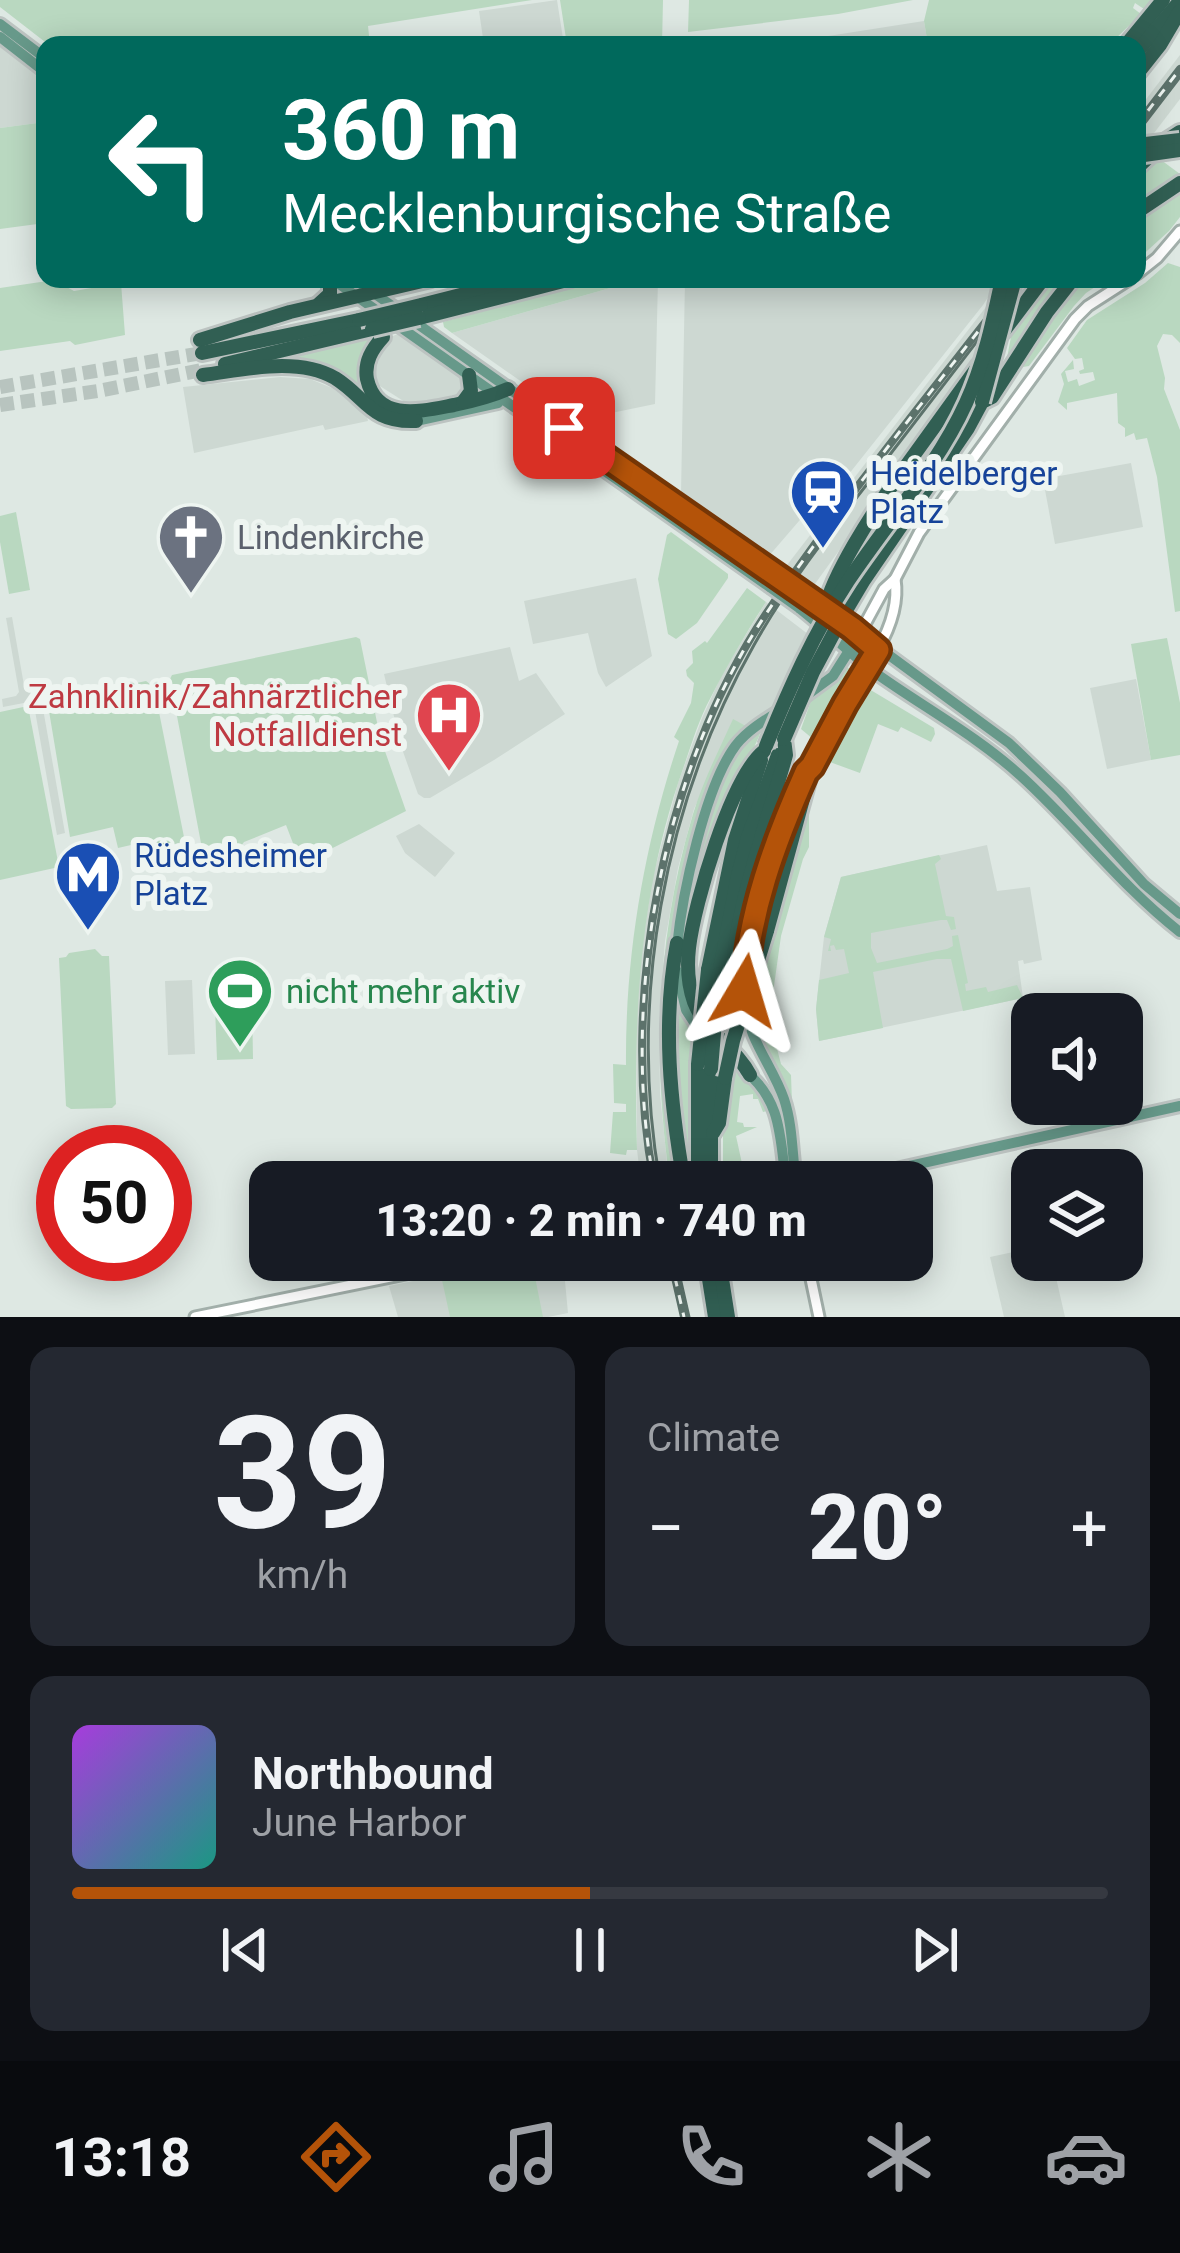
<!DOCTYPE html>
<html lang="en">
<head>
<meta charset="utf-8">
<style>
  :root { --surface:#171b24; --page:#242831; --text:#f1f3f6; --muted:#9ea1a6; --line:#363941; --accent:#b45309 }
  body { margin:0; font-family:Roboto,sans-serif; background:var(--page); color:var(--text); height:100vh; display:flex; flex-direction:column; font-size:45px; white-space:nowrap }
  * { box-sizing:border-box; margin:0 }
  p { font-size:39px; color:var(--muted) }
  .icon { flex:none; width:66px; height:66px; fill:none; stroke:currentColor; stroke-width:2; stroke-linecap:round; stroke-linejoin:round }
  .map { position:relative; height:1317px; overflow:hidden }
  .panel { display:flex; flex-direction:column; gap:30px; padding:30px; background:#0d0f14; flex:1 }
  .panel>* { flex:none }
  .top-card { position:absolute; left:36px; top:36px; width:1110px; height:252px; border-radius:24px; box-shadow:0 6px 30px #0003; background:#00695c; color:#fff; overflow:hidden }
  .tools { position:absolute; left:1011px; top:993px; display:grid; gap:24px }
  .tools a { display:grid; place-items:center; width:132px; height:132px; border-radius:24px; background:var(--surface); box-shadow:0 6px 30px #0003; font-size:60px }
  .speed { position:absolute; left:36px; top:1125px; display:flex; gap:24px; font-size:60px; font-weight:700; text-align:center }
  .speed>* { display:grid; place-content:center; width:156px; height:156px; border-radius:50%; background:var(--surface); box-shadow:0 6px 30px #0003; line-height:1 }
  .speed .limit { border:18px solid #d22; background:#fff; color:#111 }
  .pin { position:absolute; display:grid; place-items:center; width:102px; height:102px; color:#fff; margin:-51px; border-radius:24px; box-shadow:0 6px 18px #0006 }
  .me { position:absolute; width:132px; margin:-66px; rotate:7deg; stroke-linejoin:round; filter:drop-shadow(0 0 9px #0008) }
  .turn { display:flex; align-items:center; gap:42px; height:252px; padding:0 48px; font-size:54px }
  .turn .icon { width:156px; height:156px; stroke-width:2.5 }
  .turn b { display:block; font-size:84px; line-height:102px }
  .big { font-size:90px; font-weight:800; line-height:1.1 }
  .panel .card { flex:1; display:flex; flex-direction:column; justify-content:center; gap:18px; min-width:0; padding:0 42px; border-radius:24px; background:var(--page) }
  .panel .dial { align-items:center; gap:0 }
  .dial b { font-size:156px; line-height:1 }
  .song { display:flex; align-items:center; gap:36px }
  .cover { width:144px; height:144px; border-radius:18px; background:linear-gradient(135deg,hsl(280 70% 55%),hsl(170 70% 35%)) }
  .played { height:12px; border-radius:6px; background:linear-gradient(90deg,var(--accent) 50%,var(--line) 50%) }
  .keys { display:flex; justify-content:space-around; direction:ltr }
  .heat { display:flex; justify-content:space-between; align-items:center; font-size:66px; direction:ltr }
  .panel .tiles { flex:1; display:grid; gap:30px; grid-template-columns:1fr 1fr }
  .card:last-child { grid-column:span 2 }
  .trip { position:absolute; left:249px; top:1161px; width:684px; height:120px; border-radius:24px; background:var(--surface); box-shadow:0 6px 30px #0003; font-weight:800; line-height:120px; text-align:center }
  .tab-bar { display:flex; height:192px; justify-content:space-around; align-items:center; background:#090b0e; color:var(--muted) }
  .tab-bar .icon { width:84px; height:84px }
  .tab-bar .selected { color:var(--accent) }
  .tab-bar b { font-size:54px; color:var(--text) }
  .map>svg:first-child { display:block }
</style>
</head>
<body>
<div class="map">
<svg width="1180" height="1317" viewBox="0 0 1180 1317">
  <rect width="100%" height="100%" fill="#dee8e3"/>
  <!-- built -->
  <g fill="#cdd8d2">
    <path d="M557,0l7,45h-80l-5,-34z"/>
    <path d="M924,21l4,24h-157z"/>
    <path d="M0,45l45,34v43l-45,6z"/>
    <path d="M1180,55v44l-29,38 -14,2v-28z"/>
    <path d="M642,279h16l-3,125 -68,14 -4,7 -131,-92z"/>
    <path d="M685,279h315l-17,26 -146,184 -7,-4 -62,72 -87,-63z"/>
    <path d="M989,303l-17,63 -160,222 -28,-19z"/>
    <path d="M400,333l62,43 5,7v11l-51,15 -44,-28 14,-42z"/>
    <path d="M280,377l30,2 22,9 34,24 2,9 -43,9 -2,-5 -129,28 -11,-66z"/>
    <path d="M1131,463l12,64 -88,17 -12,-65z"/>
    <path d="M636,578l16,78 -46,31 -8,-14 -10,-40 -55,11 -9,-43z"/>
    <path d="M766,602l68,52 -12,22 -30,23 -46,27 -13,-6 -39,89 -16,59 -13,73 -6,79 1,74 9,88h-28l-4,-32 -1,-131 6,-74 11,-69 25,-93 24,-65 21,-46z"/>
    <path d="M12,617l13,74 4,2 14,-3 10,-5 2,11 -10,3 -3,4 23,130 -8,2 -23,-130 -5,-3 -26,5 -1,-8 14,-3 3,-4 -13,-74z"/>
    <path d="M510,647l9,34 17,-8 29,41 -71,46 -64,38h-6l-6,-4 -17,-48 -17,-72z"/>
    <path d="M1136,679l15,81 -44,9 -17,-81z"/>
    <path d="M419,824l36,29 -20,24 -30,-24 -9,-17z"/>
    <path d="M987,845l10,46 33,-4 12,73 -18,4 -1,-4 -5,1 5,37 -204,43 -3,-32 8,-72 17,-60z"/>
    <path d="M192,980l3,74 -27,1 -3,-74z"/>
    <path d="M1032,1248v12h20l13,57h-61l-14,-60z"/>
    <path d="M514,1260h49l5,53 -20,4h-150l-9,-31z"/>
  </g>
  <!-- green -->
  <g fill="#b9d8c0">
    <path d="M0,0h532l-164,26 2,19h-321l-49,-38z"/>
    <path d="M560,0h103l-1,45h-95z"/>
    <path d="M689,0h224l-75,14 -150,18z"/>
    <path d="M929,0h222l-7,9 -9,-6 -2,5 8,6 -32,31h-181l-4,-24z"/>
    <path d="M45,122v101l-45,6v-101z"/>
    <path d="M1161,160l19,14v43l-11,14 -32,29v-85l14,-14z"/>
    <path d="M1168,263l12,4v76l-8,-8 -9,-1 -6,12 8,32 -1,11 16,41v181l-5,1 -18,-135 -10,-39 -11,2 -2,-7 -9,4v-9l-7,-5 -1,-30 -50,10v7l-9,-8 6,-18 -3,-10 12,-14 1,9 -9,2 3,11 9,-3 2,7 16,-6 -2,-8 -13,2 -1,-3 5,-2 -2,-11 -7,1 -8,-11 20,-28 58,-37z"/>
    <path d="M602,279h40l-190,54 -8,-6 -1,-5z"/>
    <path d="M1050,279h57l-21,14 -12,13 -45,60 -6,1 -16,-9 6,-32z"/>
    <path d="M54,280l20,11 47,-8 4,52 -50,10 -5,-4 -70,10v-63z"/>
    <path d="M375,337l-12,33 34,47 -58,-38 -56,-19z"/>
    <path d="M16,512l14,78 -21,4 -9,-52v-26z"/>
    <path d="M671,532l57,42v4l-31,45 -21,16 -8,-5 -10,-55 9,-44z"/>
    <path d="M747,588l19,14c-20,31 -39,64 -55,95 -12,22 -19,46 -27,69 -45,125 -51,253 -47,384h-10l-1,5 -16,-2 3,-41h13v-8l-12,-1 -1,-39 13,1c-1,-110 18,-220 53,-324l-5,-4 17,-34 3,-20 -7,-7 -1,-6 7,-7 -1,-12 13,-10 2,2z"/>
    <path d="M356,637l4,2 20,98 26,74 -105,53 -15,-39 -42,17 -8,11 -32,6 -34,-180 2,-4z"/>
    <path d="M1167,638l13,65v52l-29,5 -20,-116z"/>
    <path d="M845,665l10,9 -36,63 -6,2 -12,-10 11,-31z"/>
    <path d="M146,681l8,6 31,155 -52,10 -2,-7 -13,3 -5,-21 -43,10 -22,-132 1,-4z"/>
    <path d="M869,689l65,39 1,6 -4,8 -30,-15 -3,5 -20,-8 -18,49 -33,-12 38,-69z"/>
    <path d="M28,706l31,161 -59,13v-168z"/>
    <path d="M733,719l13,7 -25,29 -23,57 -15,57 -12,66 -6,46 13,201h-8c-18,-123 -13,-249 23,-368 10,-33 26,-64 40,-95z"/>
    <path d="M763,727l-51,117 -26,159c-2,-12 -6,-24 -6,-36 -3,-44 32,-191 61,-223 6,-6 15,-11 22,-17z"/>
    <path d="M809,802v45l-6,12 -22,77 -8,57 2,48 6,23 10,11 1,28 -33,-66 -9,-32z"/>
    <path d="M939,855l2,4 -6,5 11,52 8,1 2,12 -5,1 -4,-10h-6l-70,13v15l6,15 70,-14 6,-3 -1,-10 6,-1 10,48 -3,1 1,7 20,-4 2,5 29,-7 6,13 -60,13 -12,-52h-14l-64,13 10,56 -64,13 -3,-32 3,-29 30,-7 -5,-24 -8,1 -2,-5 -4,1 1,5h-3l3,-12 -7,-2 17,-60z"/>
    <path d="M95,949l7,7h7l7,148 -4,4 -41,1 -5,-3 -7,-148 7,-1 3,-4z"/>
    <path d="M214,980l38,21 1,58 -36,1z"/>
    <path d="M673,984l6,22 13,24 -3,93 2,59h-4l-8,-47z"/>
    <path d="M732,1067l21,19 14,25 -4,1 -5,-13h-5v-5l-13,2 -3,26 6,1 1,4h13l-21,9 10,46h-23v-54z"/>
    <path d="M532,1262l11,55h-93l-8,-37z"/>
  </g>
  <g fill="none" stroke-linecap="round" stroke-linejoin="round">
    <!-- highway-tunnel -->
    <g stroke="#b8c4bf" stroke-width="14" stroke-dasharray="14 7" stroke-linecap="butt">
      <path d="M0,387l202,-34"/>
      <path d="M0,405l98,-14 104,-21"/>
    </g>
    <!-- minor casing -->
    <g stroke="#a2afaa" stroke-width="15">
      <g id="minor">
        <path d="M1137,274l20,-16 23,-27"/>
        <path d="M859,635l25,-46 11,-10 24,-46 156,-214 13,-13 42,-27"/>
        <path d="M878,649c12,-21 21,-45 17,-70"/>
        <path d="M807,1260l12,57"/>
        <path d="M195,1317l279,-57"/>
      </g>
    </g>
    <!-- major casing -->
    <g stroke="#bcc3c1" stroke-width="16">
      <g id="major">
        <path d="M0,24l45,34"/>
        <path d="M0,37l45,35"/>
        <path d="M332,279l439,309"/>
        <path d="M354,279l423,299"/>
        <path d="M416,421l82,-18 5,-7"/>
        <path d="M805,598l47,30 157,115 51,49 84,92 36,30"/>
        <path d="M799,608c27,21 51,46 78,66 48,34 100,62 144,102 55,50 100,110 159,156"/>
        <path d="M803,698l30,-22 26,-41"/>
        <path d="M677,947c5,-52 28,-161 59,-202 12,-15 29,-25 45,-35"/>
        <path d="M677,971l9,39 17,26"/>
        <path d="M745,1071c37,29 35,68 41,111"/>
        <path d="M796,1182c-4,-27 -3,-56 -12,-83 -11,-32 -35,-59 -39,-94 -6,-46 34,-206 67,-239l33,-62 33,-55"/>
        <path d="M815,1182l27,-6 9,3 329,-73"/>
      </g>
    </g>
    <!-- highway casing -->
    <g stroke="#bcc3c1" stroke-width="20">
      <g id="highway">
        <path d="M1126,45l37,-45"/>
        <path d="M1137,52l43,-51"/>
        <path d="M1137,74l23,-29 20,-34"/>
        <path d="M1137,168l29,-27 14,-9"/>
        <path d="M1137,212l43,-29"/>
        <path d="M319,304l11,-10v-15"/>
        <path d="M421,305l103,-26"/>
        <path d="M419,318l152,-39"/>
        <path d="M1003,332l40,-53"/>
        <path d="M383,337c-11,12 -19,25 -16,42 10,44 55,32 87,26 19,-4 36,-8 54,-16"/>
        <path d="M200,340l90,-28 141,-33"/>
        <path d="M202,353l157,-33"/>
        <path d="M225,364l147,-35"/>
        <path d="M203,375c40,-5 94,-19 132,3 32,20 35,45 81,43"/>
        <path d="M463,402l8,-11 -2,-16"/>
        <path d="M893,484l86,-119"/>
        <path d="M845,612l19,-32 104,-152 14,-26 10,-5 55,-85 26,-33"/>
        <path d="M767,931l45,-165"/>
        <path d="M677,943c-15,80 -7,159 7,239"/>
        <path d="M708,970l27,-130 26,-80"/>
        <path d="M719,974l19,-99 10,-38 30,-82"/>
        <path d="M745,1008c-2,-4 -7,-13 -9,-17 -14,-48 36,-183 50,-236l-2,-16"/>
        <path d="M698,1064v118"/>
        <path d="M711,1069v113"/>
        <path d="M750,1075c-15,-28 -44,-42 -56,-73 -6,-17 -7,-36 -5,-54 5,-44 42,-171 75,-197"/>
        <path d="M713,1133l6,-10 6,-45"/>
        <path d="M706,1260l9,57"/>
        <path d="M719,1260l9,57"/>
      </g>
    </g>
    <!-- minor -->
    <use href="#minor" stroke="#fff" stroke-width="9"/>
    <!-- major -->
    <use href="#major" stroke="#67998a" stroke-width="10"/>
    <!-- highway -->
    <use href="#highway" stroke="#315f53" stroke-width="14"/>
    <!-- tram -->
    <g stroke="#5c726b" stroke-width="3">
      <path d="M1137,133l43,-56"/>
      <path d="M660,1182c-32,-182 3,-376 94,-537 34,-61 78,-116 121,-171 50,-65 100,-130 150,-195"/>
      <path d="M676,1260l13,57"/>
    </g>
    <!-- rail casing -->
    <g stroke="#5c726b" stroke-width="8">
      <g id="rail">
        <path d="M1137,125l43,-56"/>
        <path d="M654,1182c-35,-182 9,-414 112,-568 78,-116 168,-225 253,-335"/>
        <path d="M671,1260l13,57"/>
      </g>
    </g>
    <!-- rail -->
    <use href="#rail" stroke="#eef5f1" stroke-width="3" stroke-dasharray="9" stroke-linecap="butt"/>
    <!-- major-bridge casing -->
    <g stroke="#bcc3c1" stroke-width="16" stroke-linecap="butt">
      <g id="major-bridge">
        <path d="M777,578l28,20"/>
        <path d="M771,588l28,20"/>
      </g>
    </g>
    <!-- highway-bridge casing -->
    <g stroke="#bcc3c1" stroke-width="20" stroke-linecap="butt">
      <g id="highway-bridge">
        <path d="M1137,145l43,-5"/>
        <path d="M1137,156l43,-6"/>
        <path d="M359,320l62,-15"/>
        <path d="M372,329l47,-11"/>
        <path d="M982,402l33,-123"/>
        <path d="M825,609c8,-35 47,-95 68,-125"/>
        <path d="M784,739l29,-67 32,-60"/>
        <path d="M766,746c23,-57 48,-113 82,-165 38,-57 90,-116 118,-178 18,-39 27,-82 36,-124"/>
        <path d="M698,1064l10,-94"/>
        <path d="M711,1069l8,-95"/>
        <path d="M725,1078l8,-37 34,-110"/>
      </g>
    </g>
    <!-- major-bridge -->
    <use href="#major-bridge" stroke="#67998a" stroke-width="10"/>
    <!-- highway-bridge -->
    <use href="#highway-bridge" stroke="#315f53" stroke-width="14"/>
  </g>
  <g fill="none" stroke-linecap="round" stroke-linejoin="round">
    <!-- route casing -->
    <g stroke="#753606" stroke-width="30">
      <path id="route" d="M564,428l288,200 26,22 -33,54 -33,62 -6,6c-31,69 -58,142 -62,219"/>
    </g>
    <!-- route -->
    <use href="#route" stroke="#b45309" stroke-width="21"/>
  </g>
  <!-- icons -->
  <defs>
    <g id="station-pin" transform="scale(3.45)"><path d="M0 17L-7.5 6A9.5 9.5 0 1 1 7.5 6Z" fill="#1a4fb4" stroke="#eef5f1"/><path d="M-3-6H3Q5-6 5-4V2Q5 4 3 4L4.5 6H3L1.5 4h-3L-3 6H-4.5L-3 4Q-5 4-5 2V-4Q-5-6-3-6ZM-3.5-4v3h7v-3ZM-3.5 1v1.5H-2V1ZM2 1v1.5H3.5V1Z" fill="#fff"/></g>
    <g id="church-pin" transform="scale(3.45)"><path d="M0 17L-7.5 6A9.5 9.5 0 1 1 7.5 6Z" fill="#6b7280" stroke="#eef5f1"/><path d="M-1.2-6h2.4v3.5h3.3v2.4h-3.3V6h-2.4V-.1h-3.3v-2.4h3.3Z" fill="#fff"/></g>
    <g id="hospital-pin" transform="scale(3.45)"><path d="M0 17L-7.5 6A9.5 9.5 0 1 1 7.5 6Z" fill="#e0444e" stroke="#eef5f1"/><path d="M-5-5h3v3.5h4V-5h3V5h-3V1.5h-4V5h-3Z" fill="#fff"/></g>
    <g id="metro-pin" transform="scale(3.45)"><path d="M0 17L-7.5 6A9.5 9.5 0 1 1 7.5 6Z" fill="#1a4fb4" stroke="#eef5f1"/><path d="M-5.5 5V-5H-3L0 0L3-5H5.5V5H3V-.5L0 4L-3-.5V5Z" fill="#fff"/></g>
    <g id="stadium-pin" transform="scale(3.45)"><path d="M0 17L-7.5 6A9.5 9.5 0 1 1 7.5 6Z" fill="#2e9e5b" stroke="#eef5f1"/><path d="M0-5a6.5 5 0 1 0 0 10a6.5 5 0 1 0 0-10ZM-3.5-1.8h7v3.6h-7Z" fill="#fff"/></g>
  </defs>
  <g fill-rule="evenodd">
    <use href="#station-pin" x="823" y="492"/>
    <use href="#church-pin" x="191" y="537"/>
    <use href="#hospital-pin" x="449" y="715"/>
    <use href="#metro-pin" x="88" y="874"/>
    <use href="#stadium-pin" x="240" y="991"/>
  </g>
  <g text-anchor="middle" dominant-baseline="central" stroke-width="12" stroke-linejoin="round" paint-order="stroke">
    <!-- transit labels -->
    <g font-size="33" fill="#164399" stroke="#eef5f1" text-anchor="start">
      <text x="870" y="473">Heidelberger<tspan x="870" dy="38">Platz</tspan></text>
      <text x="134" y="855">Rüdesheimer<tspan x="134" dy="38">Platz</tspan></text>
    </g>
    <!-- worship labels -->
    <g font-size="33" fill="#5b616d" stroke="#eef5f1" text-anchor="start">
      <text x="237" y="537">Lindenkirche</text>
    </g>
    <!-- health labels -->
    <g font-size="33" fill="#be3a42" stroke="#eef5f1" text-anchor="end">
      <text x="402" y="696">Zahnklinik/Zahnärztlicher<tspan x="402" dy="38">Notfalldienst</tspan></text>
    </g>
    <!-- leisure labels -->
    <g font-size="33" fill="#27864d" stroke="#eef5f1" text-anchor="start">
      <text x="286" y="991">nicht mehr aktiv</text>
    </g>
  </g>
</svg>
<div class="tools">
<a><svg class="icon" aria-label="sound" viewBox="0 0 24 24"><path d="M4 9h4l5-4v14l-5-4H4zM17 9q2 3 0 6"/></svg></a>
<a><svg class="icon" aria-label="layers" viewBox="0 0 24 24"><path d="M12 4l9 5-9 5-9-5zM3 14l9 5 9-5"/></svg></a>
</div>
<div class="speed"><div class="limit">50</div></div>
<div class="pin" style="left:564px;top:428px;background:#d93025"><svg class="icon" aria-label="arrive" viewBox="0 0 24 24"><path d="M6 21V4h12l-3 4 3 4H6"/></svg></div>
<svg class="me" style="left:744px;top:991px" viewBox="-20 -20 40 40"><path d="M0-17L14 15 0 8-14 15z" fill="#b45309" stroke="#fff" stroke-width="4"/></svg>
<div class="trip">13:20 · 2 min · 740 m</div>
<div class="top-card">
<div class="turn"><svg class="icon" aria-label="left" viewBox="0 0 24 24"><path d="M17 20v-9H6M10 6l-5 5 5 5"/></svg><div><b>360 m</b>Mecklenburgische Straße</div></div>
</div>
</div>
<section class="panel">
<div class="tiles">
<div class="card dial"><b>39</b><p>km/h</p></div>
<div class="card"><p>Climate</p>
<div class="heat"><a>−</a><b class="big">20°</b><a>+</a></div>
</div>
<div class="card">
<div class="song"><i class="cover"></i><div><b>Northbound</b><p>June Harbor</p></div></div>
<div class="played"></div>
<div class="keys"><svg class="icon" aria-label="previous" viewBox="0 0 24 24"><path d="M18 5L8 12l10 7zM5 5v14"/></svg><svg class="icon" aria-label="pause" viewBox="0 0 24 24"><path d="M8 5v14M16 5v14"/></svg><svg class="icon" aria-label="next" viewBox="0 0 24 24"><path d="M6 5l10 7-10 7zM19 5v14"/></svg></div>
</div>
</div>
</section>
<nav class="tab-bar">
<b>13:18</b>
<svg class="icon selected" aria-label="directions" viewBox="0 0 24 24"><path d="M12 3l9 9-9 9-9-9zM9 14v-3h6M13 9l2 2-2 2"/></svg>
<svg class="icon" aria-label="music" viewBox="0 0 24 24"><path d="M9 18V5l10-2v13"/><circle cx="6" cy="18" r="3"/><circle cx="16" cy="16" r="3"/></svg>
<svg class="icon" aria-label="phone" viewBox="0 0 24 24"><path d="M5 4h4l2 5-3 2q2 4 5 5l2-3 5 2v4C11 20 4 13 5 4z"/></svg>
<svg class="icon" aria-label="climate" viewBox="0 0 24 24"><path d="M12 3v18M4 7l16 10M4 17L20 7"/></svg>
<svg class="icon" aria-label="car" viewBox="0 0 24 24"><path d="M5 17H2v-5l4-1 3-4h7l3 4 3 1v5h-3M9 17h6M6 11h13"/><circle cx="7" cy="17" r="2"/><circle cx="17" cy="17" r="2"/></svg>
</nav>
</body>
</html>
